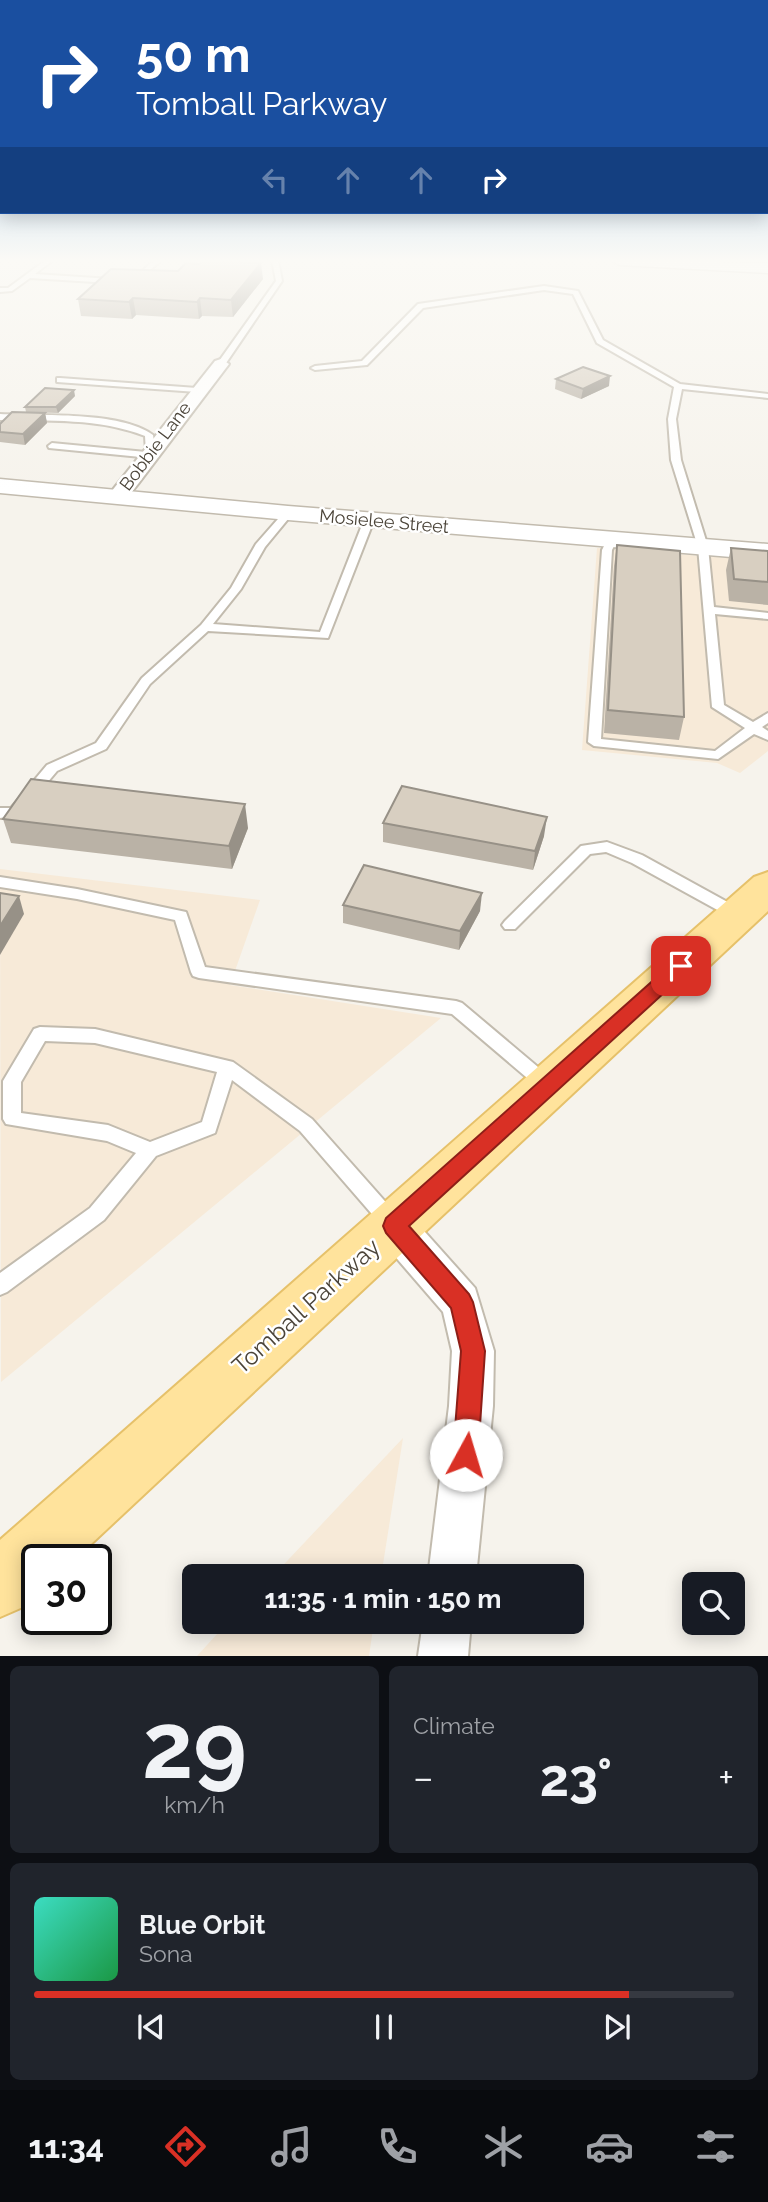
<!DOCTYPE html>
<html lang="en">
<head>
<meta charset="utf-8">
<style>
  :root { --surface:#171b24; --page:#20242c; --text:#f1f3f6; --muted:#9ea1a6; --line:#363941; --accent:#d93025 }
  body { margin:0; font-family:Raleway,sans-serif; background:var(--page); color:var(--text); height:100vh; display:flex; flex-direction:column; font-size:26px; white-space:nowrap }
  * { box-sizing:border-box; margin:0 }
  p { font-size:23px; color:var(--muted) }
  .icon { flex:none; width:38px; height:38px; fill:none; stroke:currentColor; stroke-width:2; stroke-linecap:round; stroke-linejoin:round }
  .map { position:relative; height:1656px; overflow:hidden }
  .sheet { display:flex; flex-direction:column; gap:10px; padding:10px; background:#0d0f14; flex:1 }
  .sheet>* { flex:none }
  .hud { position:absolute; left:0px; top:0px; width:768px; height:214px; box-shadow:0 4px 18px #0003; background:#1a4fa0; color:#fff; overflow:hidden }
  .buttons { position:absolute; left:682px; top:1572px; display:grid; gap:14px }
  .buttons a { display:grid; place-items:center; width:63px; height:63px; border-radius:10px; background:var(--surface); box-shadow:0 4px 18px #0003; font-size:35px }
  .speed { position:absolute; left:21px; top:1544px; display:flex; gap:14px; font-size:35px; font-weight:700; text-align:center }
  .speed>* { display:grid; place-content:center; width:91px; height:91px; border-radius:50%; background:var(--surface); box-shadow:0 4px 18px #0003; line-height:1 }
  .speed .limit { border:4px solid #111; border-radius:10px; background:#fff; color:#111 }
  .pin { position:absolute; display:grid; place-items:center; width:60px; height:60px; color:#fff; margin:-30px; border-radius:14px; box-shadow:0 4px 10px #0006 }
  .me { position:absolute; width:77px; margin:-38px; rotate:6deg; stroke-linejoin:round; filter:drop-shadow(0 0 5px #0008) }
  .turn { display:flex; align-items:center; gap:24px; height:147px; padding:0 21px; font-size:32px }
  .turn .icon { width:91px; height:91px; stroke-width:2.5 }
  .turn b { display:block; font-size:49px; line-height:60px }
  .lanes { display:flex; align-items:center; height:66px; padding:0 21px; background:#0003; justify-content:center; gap:35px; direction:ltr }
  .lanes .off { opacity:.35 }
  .big { font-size:52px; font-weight:700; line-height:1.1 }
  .sheet .tile { flex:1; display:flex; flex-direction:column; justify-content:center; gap:10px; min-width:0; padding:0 24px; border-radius:10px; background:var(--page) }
  .sheet .dial { align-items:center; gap:0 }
  .dial b { font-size:91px; line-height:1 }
  .song { display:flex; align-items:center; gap:21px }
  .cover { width:84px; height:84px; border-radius:10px; background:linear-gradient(135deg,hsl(170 70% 55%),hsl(140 70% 35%)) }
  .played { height:7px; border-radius:4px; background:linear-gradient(90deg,var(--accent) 85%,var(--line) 85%) }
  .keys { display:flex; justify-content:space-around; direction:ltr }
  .heat { display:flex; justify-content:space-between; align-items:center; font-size:38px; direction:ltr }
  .sheet .tiles { flex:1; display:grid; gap:10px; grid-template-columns:1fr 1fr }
  .tile:last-child { grid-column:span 2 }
  .trip { position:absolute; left:182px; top:1564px; width:402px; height:70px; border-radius:10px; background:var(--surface); box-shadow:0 4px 18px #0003; font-weight:700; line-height:70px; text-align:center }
  .tab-bar { display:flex; height:112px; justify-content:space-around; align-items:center; background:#090b0e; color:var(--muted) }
  .tab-bar .icon { width:49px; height:49px }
  .tab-bar .active { color:var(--accent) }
  .tab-bar b { font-size:32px; color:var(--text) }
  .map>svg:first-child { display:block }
</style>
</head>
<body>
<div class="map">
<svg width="768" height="1656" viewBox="0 0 768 1656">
  <rect width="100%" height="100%" fill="#f6f3ec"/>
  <!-- commercial -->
  <g fill="#f7ead8">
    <path d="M597,548l171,13v190l-28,22 -23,-10 -135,-13z"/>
    <path d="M0,869l260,31 -30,85 211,33 -440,364z"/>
    <path d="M403,1438l-22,139h-109z"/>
    <path d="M228,1622h146l-5,34h-172z"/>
  </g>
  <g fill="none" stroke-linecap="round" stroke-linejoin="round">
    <!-- service casing -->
    <g stroke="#c2bbae" stroke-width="4">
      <g id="service">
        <path d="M46,260h7l-18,14 76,5 25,-3 19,-16h7l-24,20 -27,3 -81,-5 -18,13 -12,1v-4h8z"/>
        <path d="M272,260h6l4,21 -58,85h-6l-1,-2 59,-83z"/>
        <path d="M544,286l34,5 25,49 77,44 88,10v4l-86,-9 -6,30 5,41 27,87 6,60 54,6v6l-53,-5 9,91 29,17 15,-9v10l-6,4 6,4v9l-14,-6 -36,25 -124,-13 -6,-4 14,-192 6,-12 4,-1 5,3 -5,10 -11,189 114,12 30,-23 -33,-21 -14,-160 -27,-87 -3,-41 6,-32 -77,-44 -24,-49 -29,-4 -121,18 -56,57 -52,5 -4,-2 4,-2 47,-5 56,-57z"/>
        <path d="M60,378l137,10 4,2 -4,2 -140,-10v-4z"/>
        <path d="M0,414c41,2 120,-3 153,21l3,20 -5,3 -102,-10 -1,-2 4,-3 94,9 -1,-16c-46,-18 -96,-15 -145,-16z"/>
        <path d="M285,511l8,2 -28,34 -24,42 -28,35 107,8 44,-112 9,-2 1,2 -46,118 -120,-7 -58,53 -44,65 -49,22 -37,44 -20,3v-10h11l36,-43 49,-22 46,-65 59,-53 30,-37 25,-44z"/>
        <path d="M607,842l35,13 100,55 3,4 -3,4h-10l-100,-55 -26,-11 -16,2 -75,75h-10l-3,-4 3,-4 76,-75z"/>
        <path d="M0,877l77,12 109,23 19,55 251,34 6,2 89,75 3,5 -3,5 -6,2 -6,-2 -87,-74 -253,-36 -6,-2 -2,-4 -16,-52 -98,-21 -77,-12z"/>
        <path d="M40,1027l55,2 138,33 79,57 86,97 3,6 -3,6 -7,3 -7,-3 -84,-97 -68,-51 -17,53 -59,23 -52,64 -97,72 -7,3v-22l90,-65 46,-55 -29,-12 -101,-17 -3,-5v-38l31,-52zM45,1041l50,2 122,29 -15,50 -52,20 -42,-17 -87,-12v-31z"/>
      </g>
    </g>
    <!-- minor casing -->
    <g stroke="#c2bbae" stroke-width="4">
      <g id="minor">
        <path d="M221,359l8,5 -91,120 -13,16h-14l-3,-4 3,-4 104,-131z"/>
        <path d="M394,1208l14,5 67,75 19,63 -1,55 -17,171h-48l21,-171 3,-55 -9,-39 -63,-73 -5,-13 5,-13z"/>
        <path d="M423,1622h48l-3,34h-50z"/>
      </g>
    </g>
    <!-- tertiary casing -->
    <g stroke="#c2bbae" stroke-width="3">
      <g id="tertiary">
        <path d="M611,260l157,3v10l-149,-8z"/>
        <path d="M0,479l288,27 480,38v16l-480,-40 -288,-27z"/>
      </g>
    </g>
    <!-- primary casing -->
    <g stroke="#e6c16a" stroke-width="4">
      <path id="primary" d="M768,872v39l-693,648h-38v36l-14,12 -23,10v-77l754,-663z"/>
    </g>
    <!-- service -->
    <use href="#service" fill="#fff" fill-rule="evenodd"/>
    <!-- minor -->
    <use href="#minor" fill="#fff" fill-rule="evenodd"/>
    <!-- tertiary -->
    <use href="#tertiary" fill="#fff" fill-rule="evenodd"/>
    <!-- primary -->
    <use href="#primary" fill="#ffe39c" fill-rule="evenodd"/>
  </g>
  <!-- wall -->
  <g fill="#bab2a6">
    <path d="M263,279l-30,38 -31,-1 -3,3 -63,-4 -4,4 -51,-3 -3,-17z"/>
    <path d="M556,379l53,7 -28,13 -26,-10z"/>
    <path d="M75,396l-17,17 -32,-1 -1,-5z"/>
    <path d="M45,413l2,10 -22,22 -25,-3v-18z"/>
    <path d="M617,545l67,172 -5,23 -75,-7 10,-167z"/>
    <path d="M731,548l37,3v54l-39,-4 -3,-31z"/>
    <path d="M3,819l245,9 -16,41 -221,-26z"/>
    <path d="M383,823l161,13 -11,34 -150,-28z"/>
    <path d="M343,905l137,6 -21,39 -116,-27z"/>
  </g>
  <!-- shaded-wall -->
  <g fill="#979187">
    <path d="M261,263l2,16 -30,38 -2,-17z"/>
    <path d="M133,298l3,17 -4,4 -3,-17z"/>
    <path d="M200,298l2,18 -3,3 -2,-17z"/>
    <path d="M610,376l-1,10 -28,13 2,-10z"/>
    <path d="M74,390l1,6 -17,17 -2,-6z"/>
    <path d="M45,413l2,10 -22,22 -2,-11z"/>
    <path d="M245,804l3,24 -16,41 -3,-23z"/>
    <path d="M547,817l-3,19 -11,34 2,-19z"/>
    <path d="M482,893l-2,18 -21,39 1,-19z"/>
    <path d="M19,896l5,18 -24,41v-29z"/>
  </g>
  <!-- building -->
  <g fill="#d8cfc1" stroke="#979187" stroke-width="2">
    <path d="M202,260l59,3 -30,37 -31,-2 -3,4 -64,-4 -4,4 -51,-3 33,-30 67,2 8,-8 13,1z"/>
    <path d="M583,367l27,9 -27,13 -27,-10z"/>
    <path d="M45,388l29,2 -18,17h-31z"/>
    <path d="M12,412l33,1 -22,21 -23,-2v-8z"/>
    <path d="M617,545l63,6 4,166 -76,-7z"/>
    <path d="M731,548l37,3v31l-34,-3z"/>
    <path d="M31,779l214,25 -16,42 -226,-27z"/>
    <path d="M402,786l145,31 -12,34 -152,-28z"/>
    <path d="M364,865l118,28 -22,38 -117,-26z"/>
    <path d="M0,893l19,3 -19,30z"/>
  </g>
  <!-- sky -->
  <linearGradient id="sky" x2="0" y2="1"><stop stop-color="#8fc1ec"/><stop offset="0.53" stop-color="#fbfaf6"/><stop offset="1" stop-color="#fbfaf6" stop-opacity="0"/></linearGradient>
  <rect width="768" height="492" fill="url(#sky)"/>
  <!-- route -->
  <path fill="#d93025" stroke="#8d1f18" stroke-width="2" d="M681,959l7,2 2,5 -2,5 -279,255 60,68 4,8 12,49 -7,104 -4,9 -8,4 -9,-4 -4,-9 8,-104 -10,-43 -65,-75 -3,-7 3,-8 289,-257z"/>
  <g text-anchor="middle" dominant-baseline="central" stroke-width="5" stroke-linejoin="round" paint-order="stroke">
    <!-- far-street labels -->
    <g font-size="18" fill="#4b4439" stroke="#fff">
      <text transform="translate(155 446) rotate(-53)">Bobbie Lane</text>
      <text transform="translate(384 521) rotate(5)">Mosielee Street</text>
    </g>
    <!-- near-street labels -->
    <g font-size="24" fill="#4b4439" stroke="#fff">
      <text transform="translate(306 1306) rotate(-42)">Tomball Parkway</text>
    </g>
  </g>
</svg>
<div class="buttons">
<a><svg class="icon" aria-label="search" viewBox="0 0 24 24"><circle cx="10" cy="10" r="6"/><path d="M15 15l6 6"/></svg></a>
</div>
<div class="speed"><div class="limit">30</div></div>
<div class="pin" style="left:681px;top:966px;background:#d93025"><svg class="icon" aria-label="arrive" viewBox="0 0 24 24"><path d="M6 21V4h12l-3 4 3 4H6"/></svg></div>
<svg class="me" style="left:466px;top:1455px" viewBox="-20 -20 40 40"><circle r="19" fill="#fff"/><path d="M0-13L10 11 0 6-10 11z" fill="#d93025"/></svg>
<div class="trip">11:35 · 1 min · 150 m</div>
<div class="hud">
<div class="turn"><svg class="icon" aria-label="right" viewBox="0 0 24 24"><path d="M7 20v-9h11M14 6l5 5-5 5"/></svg><div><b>50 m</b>Tomball Parkway</div></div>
<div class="lanes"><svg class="icon off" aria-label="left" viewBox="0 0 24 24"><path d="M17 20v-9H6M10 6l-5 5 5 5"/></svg><svg class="icon off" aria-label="ahead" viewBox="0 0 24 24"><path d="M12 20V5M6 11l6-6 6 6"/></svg><svg class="icon off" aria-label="ahead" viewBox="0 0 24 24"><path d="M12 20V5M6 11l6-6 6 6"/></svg><svg class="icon" aria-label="right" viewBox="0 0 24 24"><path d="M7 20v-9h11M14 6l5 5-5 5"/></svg></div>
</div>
</div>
<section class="sheet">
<div class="tiles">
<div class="tile dial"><b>29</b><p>km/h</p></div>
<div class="tile"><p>Climate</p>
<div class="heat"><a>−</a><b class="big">23°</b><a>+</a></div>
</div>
<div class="tile">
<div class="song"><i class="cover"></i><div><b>Blue Orbit</b><p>Sona</p></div></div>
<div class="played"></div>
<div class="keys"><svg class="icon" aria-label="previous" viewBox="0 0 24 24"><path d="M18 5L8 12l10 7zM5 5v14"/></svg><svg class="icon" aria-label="pause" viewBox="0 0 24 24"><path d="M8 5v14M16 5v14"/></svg><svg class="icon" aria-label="next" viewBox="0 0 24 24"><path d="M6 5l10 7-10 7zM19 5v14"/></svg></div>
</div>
</div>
</section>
<nav class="tab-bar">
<b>11:34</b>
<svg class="icon active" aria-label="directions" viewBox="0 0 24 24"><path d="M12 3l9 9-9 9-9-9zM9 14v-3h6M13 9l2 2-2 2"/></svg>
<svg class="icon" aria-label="music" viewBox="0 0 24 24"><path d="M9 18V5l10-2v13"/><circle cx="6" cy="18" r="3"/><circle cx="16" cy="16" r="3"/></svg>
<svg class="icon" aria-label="phone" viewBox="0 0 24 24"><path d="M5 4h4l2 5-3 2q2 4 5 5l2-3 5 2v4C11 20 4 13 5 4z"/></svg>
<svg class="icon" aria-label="climate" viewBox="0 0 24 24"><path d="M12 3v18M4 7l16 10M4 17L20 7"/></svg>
<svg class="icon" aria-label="car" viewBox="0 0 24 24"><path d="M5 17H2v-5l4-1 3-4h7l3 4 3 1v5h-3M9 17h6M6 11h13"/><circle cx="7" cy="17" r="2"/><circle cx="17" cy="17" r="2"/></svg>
<svg class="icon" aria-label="filters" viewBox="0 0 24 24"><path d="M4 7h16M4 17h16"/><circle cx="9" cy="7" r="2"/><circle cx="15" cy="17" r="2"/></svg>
</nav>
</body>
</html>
